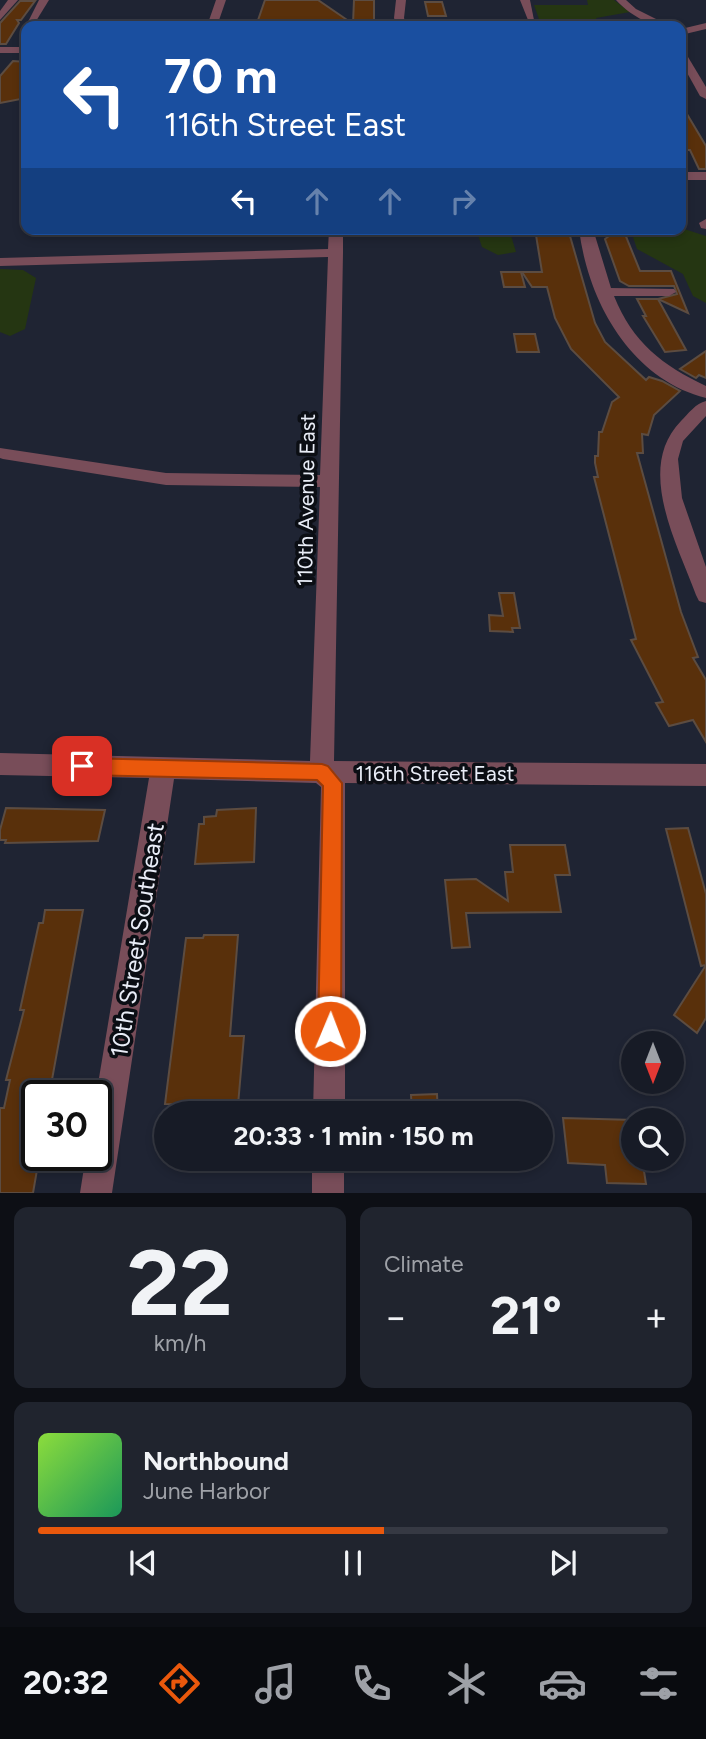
<!DOCTYPE html>
<html lang="en">
<head>
<meta charset="utf-8">
<style>
  :root { --surface:#171b26; --page:#20242e; --text:#f1f3f6; --muted:#9ea1a7; --line:#363943; --accent:#ea580c }
  body { margin:0; font-family:Figtree,sans-serif; background:var(--page); color:var(--text); height:100vh; display:flex; flex-direction:column; font-size:26px; white-space:nowrap }
  * { box-sizing:border-box; margin:0 }
  p { font-size:23px; color:var(--muted) }
  .icon { flex:none; width:38px; height:38px; fill:none; stroke:currentColor; stroke-width:2; stroke-linecap:round; stroke-linejoin:round }
  .map { position:relative; height:1193px; overflow:hidden }
  .panel { display:flex; flex-direction:column; gap:14px; padding:14px; background:#0d0f15; flex:1 }
  .panel>* { flex:none }
  .guide { position:absolute; left:21px; top:21px; width:665px; height:214px; border-radius:14px; box-shadow:0 4px 10px #0003,0 0 0 2px var(--line); background:#1a4fa0; color:#fff; overflow:hidden }
  .needle { width:46px; rotate:180deg }
  .fabs { position:absolute; left:621px; top:1031px; display:grid; gap:14px }
  .fabs a { display:grid; place-items:center; width:63px; height:63px; border-radius:50%; background:var(--surface); box-shadow:0 4px 10px #0003,0 0 0 2px var(--line); font-size:35px }
  .speed { position:absolute; left:21px; top:1080px; display:flex; gap:14px; font-size:35px; font-weight:700; text-align:center }
  .speed>* { display:grid; place-content:center; width:91px; height:91px; border-radius:50%; background:var(--surface); box-shadow:0 4px 10px #0003,0 0 0 2px var(--line); line-height:1 }
  .speed .limit { border:4px solid #111; border-radius:10px; background:#fff; color:#111 }
  .pin { position:absolute; display:grid; place-items:center; width:60px; height:60px; color:#fff; margin:-30px; border-radius:14px; box-shadow:0 4px 10px #0006 }
  .me { position:absolute; width:77px; margin:-38px; rotate:1deg; stroke-linejoin:round; filter:drop-shadow(0 0 5px #0008) }
  .turn { display:flex; align-items:center; gap:24px; height:147px; padding:0 28px; font-size:32px }
  .turn .icon { width:91px; height:91px; stroke-width:2.5 }
  .turn b { display:block; font-size:49px; line-height:60px }
  .lanes { display:flex; align-items:center; height:66px; padding:0 28px; background:#0003; justify-content:center; gap:35px; direction:ltr }
  .lanes .off { opacity:.35 }
  .big { font-size:52px; font-weight:700; line-height:1.1 }
  .panel .tile { flex:1; display:flex; flex-direction:column; justify-content:center; gap:10px; min-width:0; padding:0 24px; border-radius:14px; background:var(--page) }
  .panel .dial { align-items:center; gap:0 }
  .dial b { font-size:91px; line-height:1 }
  .song { display:flex; align-items:center; gap:21px }
  .cover { width:84px; height:84px; border-radius:10px; background:linear-gradient(135deg,hsl(90 70% 55%),hsl(150 70% 35%)) }
  .played { height:7px; border-radius:4px; background:linear-gradient(90deg,var(--accent) 55%,var(--line) 55%) }
  .keys { display:flex; justify-content:space-around; direction:ltr }
  .heat { display:flex; justify-content:space-between; align-items:center; font-size:38px; direction:ltr }
  .panel .tiles { flex:1; display:grid; gap:14px; grid-template-columns:1fr 1fr }
  .tile:last-child { grid-column:span 2 }
  .trip { position:absolute; left:154px; top:1101px; width:399px; height:70px; border-radius:35px; background:var(--surface); box-shadow:0 4px 10px #0003,0 0 0 2px var(--line); font-weight:700; line-height:70px; text-align:center }
  .tab-bar { display:flex; height:112px; justify-content:space-around; align-items:center; background:#090b0f; color:var(--muted) }
  .tab-bar .icon { width:49px; height:49px }
  .tab-bar .selected { color:var(--accent) }
  .tab-bar b { font-size:32px; color:var(--text) }
  .map>svg:first-child { display:block }
</style>
</head>
<body>
<div class="map">
<svg width="706" height="1193" viewBox="0 0 706 1193">
  <rect width="100%" height="100%" fill="#1f2433"/>
  <!-- green -->
  <g fill="#253612">
    <path d="M587,0h27l16,12 -34,6 4,8h-184l123,-7 -5,-14h54z"/>
    <path d="M681,228l25,8v67l-13,-7 -10,-22 -46,-25 -6,-18z"/>
    <path d="M476,229h33l7,23 -18,3 -16,-8z"/>
    <path d="M0,269l23,1 13,8 -11,51 -15,7 -10,-4z"/>
  </g>
  <!-- building -->
  <g fill="#59300b" stroke="#5c4c41" stroke-width="2">
    <path d="M265,0h53l35,24 1,-24h20v25l-118,1z"/>
    <path d="M20,1h15l-14,19h-4l2,3 -13,21h-6v-21z"/>
    <path d="M425,2h17l4,14h-18z"/>
    <path d="M13,61l13,1v36l-26,5v-27z"/>
    <path d="M681,104l25,42v23h-7l-9,-19h-9z"/>
    <path d="M535,229h33l27,94 10,19 41,38 3,-3 13,4 18,10 -26,24 -6,20 -6,-1 1,19h-6l44,159 17,45 -5,1 13,22v62l-13,-22 -24,6 -13,-23 7,-1 -32,-62 5,-1 -42,-162h4l-3,-14v-7h3l1,-24h3l10,-30 7,-5 -48,-48 -16,-31 -8,-31h-15l-10,-15h20z"/>
    <path d="M606,229h17l17,42h31l17,42 -30,-14 19,-5 -3,-8h-45l-9,-5 -15,-42 4,-3z"/>
    <path d="M501,272h20l4,15h-21z"/>
    <path d="M637,299h21l28,51 -21,2 -22,-36h3z"/>
    <path d="M514,334h21l4,18h-22z"/>
    <path d="M706,351v27l-7,-3 -3,3 -16,-9z"/>
    <path d="M499,593h15l6,35h-8l1,4 -23,-1 -1,-16 14,1z"/>
    <path d="M6,808l99,2 -7,31 -93,2 1,-3h-6v-10z"/>
    <path d="M256,808l-2,54 -59,2 4,-40h5v-7l12,-1 1,-6z"/>
    <path d="M688,828l18,66v71l-5,1 -35,-137z"/>
    <path d="M510,845h55l5,30h-15l6,37 -95,1 4,34 -18,1 -7,-68 31,-1 32,22 -3,-29h8z"/>
    <path d="M45,910h38l-34,186h-12v74l-4,23h-33v-85h4l6,-28h-4l18,-70h-4l19,-87h4z"/>
    <path d="M204,935h34l-8,101h14l-6,69 -73,-1 21,-166h17z"/>
    <path d="M706,965v53l-9,15 -23,-18z"/>
    <path d="M437,1094l1,19h-26l-1,-18z"/>
    <path d="M563,1118l71,2v38h8l4,26 -39,-1 -2,-18 -37,-2z"/>
  </g>
  <g fill="none" stroke-linecap="round" stroke-linejoin="round">
    <!-- minor -->
    <g fill="#784d59" fill-rule="evenodd">
      <path d="M8,0h10l-18,20v-9z"/>
      <path d="M39,0h10l-16,26 -8,2z"/>
      <path d="M216,0h10l-9,26h-10z"/>
      <path d="M396,0h10l-2,18 3,8h-10l-3,-8z"/>
      <path d="M520,0h10l4,20h-6z"/>
      <path d="M616,0h10l10,9 34,17c-20,1 -40,-11 -54,-26z"/>
      <path d="M706,23v6l-25,6v-6z"/>
      <rect x="0" y="47" width="26" height="6"/>
      <path d="M681,51l4,1 21,35v12l-6,-3 -19,-34z"/>
      <rect x="681" y="172" width="25" height="8"/>
      <path d="M706,219v10l-5,-1 -2,-5z"/>
      <path d="M329,229h14v24l-9,508 372,3v22l-361,-3v330h-32l8,-326 -5,-4 -142,-4 -62,414h-32l6,-38h10v-59l53,-318 -149,-3v-22l310,8 10,-274 -154,-2 -163,-26 -3,-1v-10l166,25 154,2 8,-218 -328,9v-8l328,-9z"/>
      <path d="M579,229h14l18,59 63,1 2,3 -7,4h-55c19,47 48,69 92,90v12c-75,-19 -118,-96 -127,-169z"/>
      <path d="M706,401v15l-23,25 -5,18 4,39 24,69v36l-7,-2 -3,-6c-19,-52 -61,-127 -15,-174 7,-7 15,-18 25,-20z"/>
      <rect x="312" y="1158" width="32" height="35"/>
    </g>
  </g>
  <!-- route -->
  <path fill="#ea580c" stroke="#983908" stroke-width="2" d="M82,758l240,6 6,2 14,17 -1,248 -4,8 -7,3 -8,-3 -4,-8 5,-245 -6,-6 -235,-5 -7,-3 -3,-6 3,-5z"/>
  <g text-anchor="middle" dominant-baseline="central" stroke-width="7" stroke-linejoin="round" paint-order="stroke">
    <!-- street labels -->
    <g font-size="21" fill="#e9edf7" stroke="#0b0e14">
      <text transform="translate(306 500) rotate(-89)">110th Avenue East</text>
      <text x="435" y="773">116th Street East</text>
    </g>
    <!-- near-street labels -->
    <g font-size="24" fill="#e9edf7" stroke="#0b0e14">
      <text transform="translate(137 940) rotate(-81)">10th Street Southeast</text>
    </g>
  </g>
</svg>
<div class="fabs">
<a><svg class="needle" viewBox="-14 -14 28 28"><path d="M0-13l5 13h-10z" fill="#e53935"/><path d="M0 13l5-13h-10z" fill="#9ea1a7"/></svg></a>
<a><svg class="icon" aria-label="search" viewBox="0 0 24 24"><circle cx="10" cy="10" r="6"/><path d="M15 15l6 6"/></svg></a>
</div>
<div class="speed"><div class="limit">30</div></div>
<div class="pin" style="left:82px;top:766px;background:#d93025"><svg class="icon" aria-label="arrive" viewBox="0 0 24 24"><path d="M6 21V4h12l-3 4 3 4H6"/></svg></div>
<svg class="me" style="left:330px;top:1031px" viewBox="-20 -20 40 40"><circle r="17" fill="#ea580c" stroke="#fff" stroke-width="3"/><path d="M0-11L8 9 0 5-8 9z" fill="#fff"/></svg>
<div class="trip">20:33 · 1 min · 150 m</div>
<div class="guide">
<div class="turn"><svg class="icon" aria-label="left" viewBox="0 0 24 24"><path d="M17 20v-9H6M10 6l-5 5 5 5"/></svg><div><b>70 m</b>116th Street East</div></div>
<div class="lanes"><svg class="icon" aria-label="left" viewBox="0 0 24 24"><path d="M17 20v-9H6M10 6l-5 5 5 5"/></svg><svg class="icon off" aria-label="ahead" viewBox="0 0 24 24"><path d="M12 20V5M6 11l6-6 6 6"/></svg><svg class="icon off" aria-label="ahead" viewBox="0 0 24 24"><path d="M12 20V5M6 11l6-6 6 6"/></svg><svg class="icon off" aria-label="right" viewBox="0 0 24 24"><path d="M7 20v-9h11M14 6l5 5-5 5"/></svg></div>
</div>
</div>
<section class="panel">
<div class="tiles">
<div class="tile dial"><b>22</b><p>km/h</p></div>
<div class="tile"><p>Climate</p>
<div class="heat"><a>−</a><b class="big">21°</b><a>+</a></div>
</div>
<div class="tile">
<div class="song"><i class="cover"></i><div><b>Northbound</b><p>June Harbor</p></div></div>
<div class="played"></div>
<div class="keys"><svg class="icon" aria-label="previous" viewBox="0 0 24 24"><path d="M18 5L8 12l10 7zM5 5v14"/></svg><svg class="icon" aria-label="pause" viewBox="0 0 24 24"><path d="M8 5v14M16 5v14"/></svg><svg class="icon" aria-label="next" viewBox="0 0 24 24"><path d="M6 5l10 7-10 7zM19 5v14"/></svg></div>
</div>
</div>
</section>
<nav class="tab-bar">
<b>20:32</b>
<svg class="icon selected" aria-label="directions" viewBox="0 0 24 24"><path d="M12 3l9 9-9 9-9-9zM9 14v-3h6M13 9l2 2-2 2"/></svg>
<svg class="icon" aria-label="music" viewBox="0 0 24 24"><path d="M9 18V5l10-2v13"/><circle cx="6" cy="18" r="3"/><circle cx="16" cy="16" r="3"/></svg>
<svg class="icon" aria-label="phone" viewBox="0 0 24 24"><path d="M5 4h4l2 5-3 2q2 4 5 5l2-3 5 2v4C11 20 4 13 5 4z"/></svg>
<svg class="icon" aria-label="climate" viewBox="0 0 24 24"><path d="M12 3v18M4 7l16 10M4 17L20 7"/></svg>
<svg class="icon" aria-label="car" viewBox="0 0 24 24"><path d="M5 17H2v-5l4-1 3-4h7l3 4 3 1v5h-3M9 17h6M6 11h13"/><circle cx="7" cy="17" r="2"/><circle cx="17" cy="17" r="2"/></svg>
<svg class="icon" aria-label="filters" viewBox="0 0 24 24"><path d="M4 7h16M4 17h16"/><circle cx="9" cy="7" r="2"/><circle cx="15" cy="17" r="2"/></svg>
</nav>
</body>
</html>
